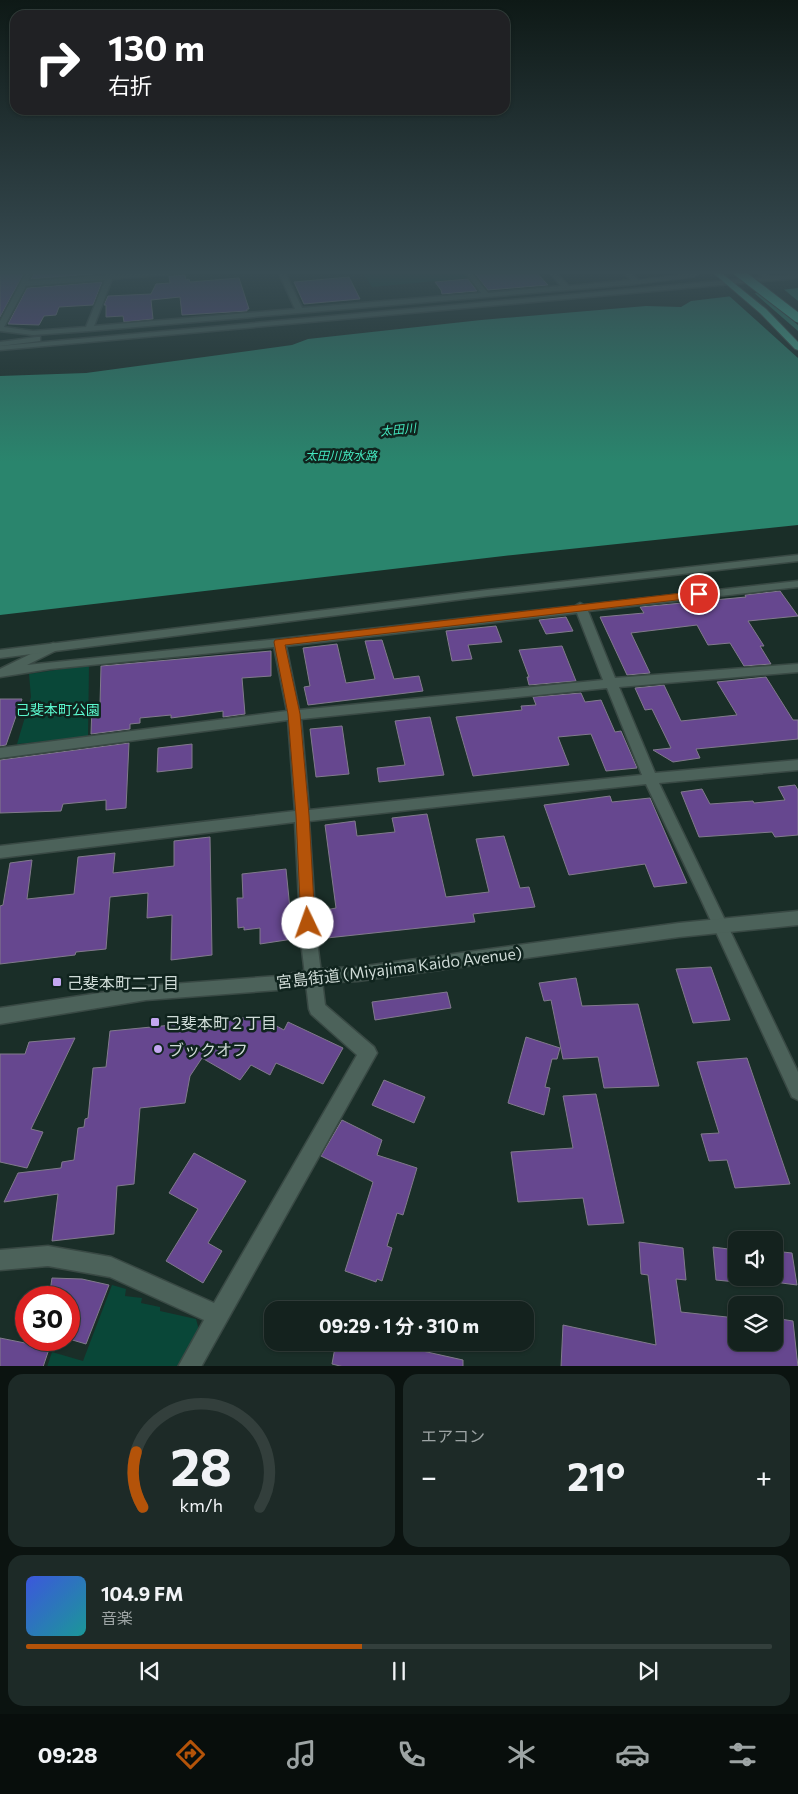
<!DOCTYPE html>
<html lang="ja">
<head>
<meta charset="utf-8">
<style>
  :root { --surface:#14221e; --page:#1d2a27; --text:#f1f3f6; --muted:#9da4a4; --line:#333f3c; --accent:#b45309 }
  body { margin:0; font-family:Commissioner,"Noto Sans JP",sans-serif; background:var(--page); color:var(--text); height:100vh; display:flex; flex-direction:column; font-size:19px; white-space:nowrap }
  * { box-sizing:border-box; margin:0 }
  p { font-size:16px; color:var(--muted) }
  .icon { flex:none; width:28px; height:28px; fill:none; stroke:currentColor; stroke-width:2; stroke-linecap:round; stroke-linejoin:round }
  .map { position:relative; height:1366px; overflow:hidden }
  .sheet { display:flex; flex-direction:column; gap:8px; padding:8px; background:#0b1310; flex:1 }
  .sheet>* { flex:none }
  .hud { position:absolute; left:10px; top:10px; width:500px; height:105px; border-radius:15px; box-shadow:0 1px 4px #0004,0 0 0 1px var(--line); background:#202124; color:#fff; overflow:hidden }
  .fabs { position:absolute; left:728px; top:1231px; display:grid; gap:10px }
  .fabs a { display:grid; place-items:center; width:55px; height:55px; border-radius:10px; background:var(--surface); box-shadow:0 1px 4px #0004,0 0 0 1px var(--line); font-size:25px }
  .speed { position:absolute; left:15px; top:1286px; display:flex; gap:10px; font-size:25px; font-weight:700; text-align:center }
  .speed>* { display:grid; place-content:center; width:65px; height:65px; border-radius:50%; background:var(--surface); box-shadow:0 1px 4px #0004,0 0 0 1px var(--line); line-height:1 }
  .speed .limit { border:8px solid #d22; background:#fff; color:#111 }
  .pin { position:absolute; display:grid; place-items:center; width:42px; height:42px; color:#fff; margin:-21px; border:2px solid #fff; border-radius:50%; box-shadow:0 1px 5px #0007 }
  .me { position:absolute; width:55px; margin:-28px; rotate:357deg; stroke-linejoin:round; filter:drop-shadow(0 0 4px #0008) }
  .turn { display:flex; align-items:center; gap:18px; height:105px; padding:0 15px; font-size:22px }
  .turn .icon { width:65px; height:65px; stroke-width:2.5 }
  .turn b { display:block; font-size:35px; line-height:42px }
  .big { font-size:38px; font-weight:700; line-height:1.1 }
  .sheet .card { flex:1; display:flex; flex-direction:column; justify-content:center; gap:8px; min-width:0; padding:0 18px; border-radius:15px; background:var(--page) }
  .sheet .dial { align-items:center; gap:0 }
  .dial svg { height:130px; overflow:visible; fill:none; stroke:var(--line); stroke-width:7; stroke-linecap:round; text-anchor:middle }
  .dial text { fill:var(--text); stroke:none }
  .song { display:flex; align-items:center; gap:15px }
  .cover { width:60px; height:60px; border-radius:8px; background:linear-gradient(135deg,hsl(230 70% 55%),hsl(180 70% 35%)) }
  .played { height:5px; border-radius:2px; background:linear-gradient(90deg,var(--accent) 45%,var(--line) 45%) }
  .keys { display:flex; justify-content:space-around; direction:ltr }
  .heat { display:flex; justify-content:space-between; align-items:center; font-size:28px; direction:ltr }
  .sheet .tiles { flex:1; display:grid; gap:8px; grid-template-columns:1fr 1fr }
  .card:last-child { grid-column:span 2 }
  .trip { position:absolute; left:264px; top:1301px; width:270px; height:50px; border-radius:15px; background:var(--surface); box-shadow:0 1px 4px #0004,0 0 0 1px var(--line); font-weight:700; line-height:50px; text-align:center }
  .tabs { display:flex; height:80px; justify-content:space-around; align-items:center; background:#080e0c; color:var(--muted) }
  .tabs .icon { width:35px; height:35px }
  .tabs .on { color:var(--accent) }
  .tabs b { font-size:22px; color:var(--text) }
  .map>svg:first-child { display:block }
</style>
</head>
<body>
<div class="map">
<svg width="798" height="1367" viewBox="0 0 798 1367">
  <rect width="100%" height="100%" fill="#1a2e28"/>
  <!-- green -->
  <g fill="#094738">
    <path d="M362,271h100l6,7 -96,9z"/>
    <path d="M89,665l-1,72 -71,7 14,-47 -2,-23z"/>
    <path d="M112,1285l14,4 -1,7 17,2 -1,5 19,4v4l36,8 4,15 -20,32 -133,1 5,-15 31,9z"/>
  </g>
  <!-- water -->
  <path fill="#2a856d" d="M798,288v237l-285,30 -513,60v-239l86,-3 206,-28 16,-6 173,-19 165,-14 35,1 10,-6z"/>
  <!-- pier -->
  <g fill="#1a2e28">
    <path d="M781,287l17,14v24l-41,-35z"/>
    <path d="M752,291l46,40v27l-71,-64z"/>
  </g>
  <!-- building -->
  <g fill="#66478f" stroke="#817a8c">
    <path d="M0,271h25l-25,46z"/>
    <path d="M35,271h72l-1,2 -75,6z"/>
    <path d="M473,271h62l13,14 -60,5z"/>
    <path d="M185,275l1,5 3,-1 1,3 49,-4 10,31h-2v2l-65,4 -2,-18 -29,3 2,19 -29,3 -1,-6 -17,1v-12h-2l4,-9 43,-2 5,-10 14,-1 -1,-7z"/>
    <path d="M349,277l11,22 -56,5 -10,-22z"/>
    <path d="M468,279l9,12 -35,3 -1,-4 -6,-8z"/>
    <path d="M102,282l-9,23 -34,2 -3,8 -12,1 -5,9 -31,-1 19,-36z"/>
    <path d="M780,591l18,25 -50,5 16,25h-4l11,18 -27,2 -14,-23 -22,2 -11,-20 -66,8 19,40 -23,2 -27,-58 44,-4 -4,-6 106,-10 -1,-2z"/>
    <path d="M566,617l7,14 -27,3 -7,-14z"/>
    <path d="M496,626l6,16 -34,3 4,14 -20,2 -6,-30z"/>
    <path d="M382,640l12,39 25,-3 4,15 -115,14 -4,-18 6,-1 -7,-38 34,-4 9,39 29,-4 -10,-38z"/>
    <path d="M562,646l14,35 -47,4 -2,-8h2l-10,-27z"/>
    <path d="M271,651v25l-29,2 3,36 -22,3v-6l-52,7v-3l-31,3v5l-10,1v5l-39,5 1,-28 8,-1 1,-39z"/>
    <path d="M766,677l27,43h5v19l-102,10 4,9 -27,4 -20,-12 18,-2 -19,-39 -7,1 -10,-22 29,-3 17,36 56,-6 -20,-33z"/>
    <path d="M581,693l4,9 16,-2 14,32 6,-1 16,37 -31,3 -15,-37 -33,3 11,28 -96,11 -17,-59 66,-7 -1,-4 15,-1 -3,-8z"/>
    <path d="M0,699h22l-16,46 -6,1z"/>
    <path d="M430,717l14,58 -65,7 -2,-14 28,-3 -10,-44z"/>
    <path d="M342,726l7,48 -33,3 -6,-48z"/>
    <path d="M129,743l-3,65 -20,2v-10l-43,4 -2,7 -61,2v-53z"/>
    <path d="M192,744v24l-35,4 1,-24z"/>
    <path d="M795,785l3,5v45l-23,2 -3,-5 -73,5 -18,-45 21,-3 8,15 43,-3 1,2 31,-3 -7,-13z"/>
    <path d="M610,796l2,6 38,-4 37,85 -33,4 -9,-23 -76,11 -25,-70z"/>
    <path d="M427,814l19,83 43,-5 -13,-53 28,-3 16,52 9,-1 6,20 -62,7 2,8 -148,16 -2,-28 11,-2 -11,-83 30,-4 2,15 38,-4 -3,-14z"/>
    <path d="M210,837l2,118 -41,5 1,-45 -25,3 1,-25 -38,4 -4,52 -30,3 -1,3 -75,9v-58l3,-1 7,-42 22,-3 -5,39 47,-5 4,-37 37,-4 -2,20 61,-7v-25z"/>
    <path d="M286,869l7,70 -33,5v-16l-16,2v-3l-6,1 -1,-30h6l-1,-24z"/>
    <path d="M711,967l19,53 -37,3 -17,-54z"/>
    <path d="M576,978l6,28 56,-2 21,82 -55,2 -6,-31 -35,2 -12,-59 -7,1 -5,-18z"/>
    <path d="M447,992l4,16 -76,12 -3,-18z"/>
    <path d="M237,1015l5,3 16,-2 26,14 4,-8 55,26 -20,36 -47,-21 -6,12 -19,-10 -11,15 -38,-22 -12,18 -5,27 -45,5 -6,76 -17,2 -3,48 -62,7 6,-47 -54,8 14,-29 43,-5 1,-6 12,-2 4,-32 6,-1 1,-8 3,-1 5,-50 13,-1 4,-36 124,-12z"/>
    <path d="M526,1037l34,11 -3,11h-5l-7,28 5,1 -6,27 -36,-12z"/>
    <path d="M75,1038l-44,91 12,3 -16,36 -27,-6v-108h25l4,-12z"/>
    <path d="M747,1058l43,126 -55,4 -8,-28 -18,1 -8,-27 18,-1 -22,-71z"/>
    <path d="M384,1080l41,17 -11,26 -42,-18z"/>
    <path d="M596,1094l28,129 -36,2 -5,-27 -65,4 -7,-50 62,-4 -10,-52z"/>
    <path d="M342,1120l40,20 -5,15 40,13 -14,47 -6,-2 -10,33 5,2 -10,33 -5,-2 -1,3 -31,-11 28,-89 -52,-26z"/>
    <path d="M194,1153l52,28 -38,62 14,8 -19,32 -37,-22 32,-52 -29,-16z"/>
    <path d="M639,1242l44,6 3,32 -10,-1 5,33 55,6v24h38v-24l19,3 5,46h-237l2,-42 93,20 -8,-70 -7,-1z"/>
    <path d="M713,1247l23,3v32l-20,-2z"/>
    <path d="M774,1251l18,2 5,32 -23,-3z"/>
    <path d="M52,1278l30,1 27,6 -23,59 -17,-5v-41h-20z"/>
    <path d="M0,1338l25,5 1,-3h26l-9,27h-43z"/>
    <path d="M336,1342h46l81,18v7h-119l-12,-3z"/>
  </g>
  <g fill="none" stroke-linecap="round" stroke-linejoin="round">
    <!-- service casing -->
    <g stroke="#394944" stroke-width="2">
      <path id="service" d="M693,271h6l2,2 -7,4 -57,7 -3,-2 3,-2 56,-7h1z"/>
    </g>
    <!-- minor casing -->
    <g stroke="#394944" stroke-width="3">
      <g id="minor">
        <path d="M27,271h6l-5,10 79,-6 2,-4h6l-1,4 50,-4h24l-3,2 -73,6 -18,47 201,-17 -17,-38h6l18,37 179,-15 -17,-22h6l18,22 73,-7 -13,-15h6l15,15 62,-6 -9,-9h7l12,11 -4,2 -548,47 -56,4 -33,-4v-10zM105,280l-19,47 -53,4 -29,-4 22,-41z"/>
        <path d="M757,271h7l9,7 -7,2z"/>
        <path d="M37,337h3v4l-40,5v-4z"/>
        <path d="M798,581v6l-210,24 27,67 183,-14v8l-179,15 36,86 143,-13v10l-139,13 139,289v28l-6,-3 -93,-202 -53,-111 -337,37 8,120 8,64 49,42 3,6 -176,314h-23l26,-47 -94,-43 -62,-11 -48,4v-20l48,-4 63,11 103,46 143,-248 -46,-41 -2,-5 -8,-68 -6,-119 -295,36v-12l295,-35 -7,-91 -288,38v-10l287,-37 -13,-64 -224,22 -50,8v-8l53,-26 4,1 2,3 -2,3 -30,15 252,-26 296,-33 5,-3 4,2zM577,613l26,67 -304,30 -13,-64zM607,688l35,87 -333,35 -8,-91z"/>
      </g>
    </g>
    <!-- tertiary casing -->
    <g stroke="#394944" stroke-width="3">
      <g id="tertiary">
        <path d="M798,274v4l-798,72v-4z"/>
        <path d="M798,555v6l-311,35 -487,62v-8l487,-60z"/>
        <path d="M798,911v14l-119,12 -321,44 -44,2 -36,7 -132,10 -146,24v-16l146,-22 132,-10 36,-7 44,-2 321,-44z"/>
      </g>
    </g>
    <!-- trunk casing -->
    <g stroke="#394944" stroke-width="2">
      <path id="trunk" d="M711,271h8l47,38 32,33v8l-3,-1 -35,-36z"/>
    </g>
    <!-- service -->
    <use href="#service" fill="#4c625a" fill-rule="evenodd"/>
    <!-- minor -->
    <use href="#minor" fill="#4c625a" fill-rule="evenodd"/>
    <!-- tertiary -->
    <use href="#tertiary" fill="#4c625a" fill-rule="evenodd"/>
    <!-- trunk -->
    <use href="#trunk" fill="#47b698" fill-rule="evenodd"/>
    <!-- motorway-bridge casing -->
    <g stroke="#394944" stroke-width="11" stroke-linecap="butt">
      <path id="motorway-bridge" d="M737,271l61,47"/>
    </g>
    <!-- motorway-bridge -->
    <use href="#motorway-bridge" stroke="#46cba8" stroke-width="9"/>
  </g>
  <!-- sky -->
  <linearGradient id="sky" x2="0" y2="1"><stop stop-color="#0e1916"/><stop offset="0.59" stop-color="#384c53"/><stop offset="1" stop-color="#384c53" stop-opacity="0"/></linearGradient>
  <rect width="798" height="462" fill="url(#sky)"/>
  <!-- route -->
  <path fill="#b45309" stroke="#753606" d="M699,591l5,3 -1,3 -418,48 15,69 9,101 6,108 -2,4 -5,2 -5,-2 -2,-4 -5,-108 -8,-101 -14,-72 1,-2z"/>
  <!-- markers -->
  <g fill="#c4a7f1" stroke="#10241e" stroke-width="2">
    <rect x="52" y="977" width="10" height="10" rx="2.5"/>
    <rect x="150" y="1017" width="10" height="10" rx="2.5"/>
    <circle cx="158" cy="1049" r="5"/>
  </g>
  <g text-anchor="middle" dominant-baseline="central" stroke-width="5" stroke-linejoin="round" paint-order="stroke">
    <!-- far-water labels -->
    <g font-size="12" font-style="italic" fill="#44e8bf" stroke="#10241e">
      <text transform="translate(398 429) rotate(-6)">太田川</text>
      <text x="341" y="455">太田川放水路</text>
    </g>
    <!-- park labels -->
    <g font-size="14" fill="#5bf9cf" stroke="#10241e">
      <text x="58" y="709">己斐本町公園</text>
    </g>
    <!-- near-street labels -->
    <g font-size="16" fill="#cfdbd7" stroke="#10241e">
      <text transform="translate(399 967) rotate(-7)">宮島街道 (Miyajima Kaido Avenue)</text>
    </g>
    <!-- near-poi labels -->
    <g font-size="16" fill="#cfdbd7" stroke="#10241e" text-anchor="start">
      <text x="67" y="982">己斐本町二丁目</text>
      <text x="165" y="1022">己斐本町２丁目</text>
      <text x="168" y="1049">ブックオフ</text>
    </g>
  </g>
</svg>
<div class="fabs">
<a><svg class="icon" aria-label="sound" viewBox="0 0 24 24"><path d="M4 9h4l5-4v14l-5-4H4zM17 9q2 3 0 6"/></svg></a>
<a><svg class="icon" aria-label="layers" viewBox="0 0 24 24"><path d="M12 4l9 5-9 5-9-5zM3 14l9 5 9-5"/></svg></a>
</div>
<div class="speed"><div class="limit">30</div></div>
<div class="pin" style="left:699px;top:594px;background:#d93025"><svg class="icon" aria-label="arrive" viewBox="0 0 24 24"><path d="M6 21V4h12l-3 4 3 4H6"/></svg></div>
<svg class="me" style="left:308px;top:923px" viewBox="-20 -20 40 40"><circle r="19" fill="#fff"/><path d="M0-13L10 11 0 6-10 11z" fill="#b45309"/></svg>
<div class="trip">09:29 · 1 分 · 310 m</div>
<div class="hud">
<div class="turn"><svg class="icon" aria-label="right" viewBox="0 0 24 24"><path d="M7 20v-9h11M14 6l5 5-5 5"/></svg><div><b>130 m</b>右折</div></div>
</div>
</div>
<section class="sheet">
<div class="tiles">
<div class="card dial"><svg viewBox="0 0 100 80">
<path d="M14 69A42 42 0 1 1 86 69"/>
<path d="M14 69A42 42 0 0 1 10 35" stroke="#b45309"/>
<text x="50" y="56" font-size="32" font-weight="700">28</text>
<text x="50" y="72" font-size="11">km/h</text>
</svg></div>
<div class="card"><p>エアコン</p>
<div class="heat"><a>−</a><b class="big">21°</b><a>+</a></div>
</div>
<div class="card">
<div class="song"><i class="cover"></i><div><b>104.9 FM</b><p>音楽</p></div></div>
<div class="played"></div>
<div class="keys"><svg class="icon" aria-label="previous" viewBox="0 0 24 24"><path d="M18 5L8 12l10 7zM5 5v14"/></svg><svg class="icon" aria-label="pause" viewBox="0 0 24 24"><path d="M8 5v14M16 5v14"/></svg><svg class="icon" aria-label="next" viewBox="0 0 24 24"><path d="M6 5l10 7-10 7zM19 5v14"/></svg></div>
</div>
</div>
</section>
<nav class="tabs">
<b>09:28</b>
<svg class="icon on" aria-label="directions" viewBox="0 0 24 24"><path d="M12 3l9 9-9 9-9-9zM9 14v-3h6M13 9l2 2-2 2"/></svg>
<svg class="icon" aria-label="music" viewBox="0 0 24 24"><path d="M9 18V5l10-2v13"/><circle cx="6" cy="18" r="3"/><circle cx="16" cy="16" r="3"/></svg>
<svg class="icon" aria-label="phone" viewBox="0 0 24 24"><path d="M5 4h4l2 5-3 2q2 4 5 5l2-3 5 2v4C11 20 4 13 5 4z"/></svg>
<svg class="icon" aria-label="climate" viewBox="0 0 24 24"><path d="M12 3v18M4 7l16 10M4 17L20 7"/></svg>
<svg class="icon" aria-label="car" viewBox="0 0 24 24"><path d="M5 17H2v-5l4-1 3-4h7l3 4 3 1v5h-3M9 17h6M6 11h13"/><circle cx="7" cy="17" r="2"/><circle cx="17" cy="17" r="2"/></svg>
<svg class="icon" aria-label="filters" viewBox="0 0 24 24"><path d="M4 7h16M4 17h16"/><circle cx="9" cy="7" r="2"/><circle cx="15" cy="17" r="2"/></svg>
</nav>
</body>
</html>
